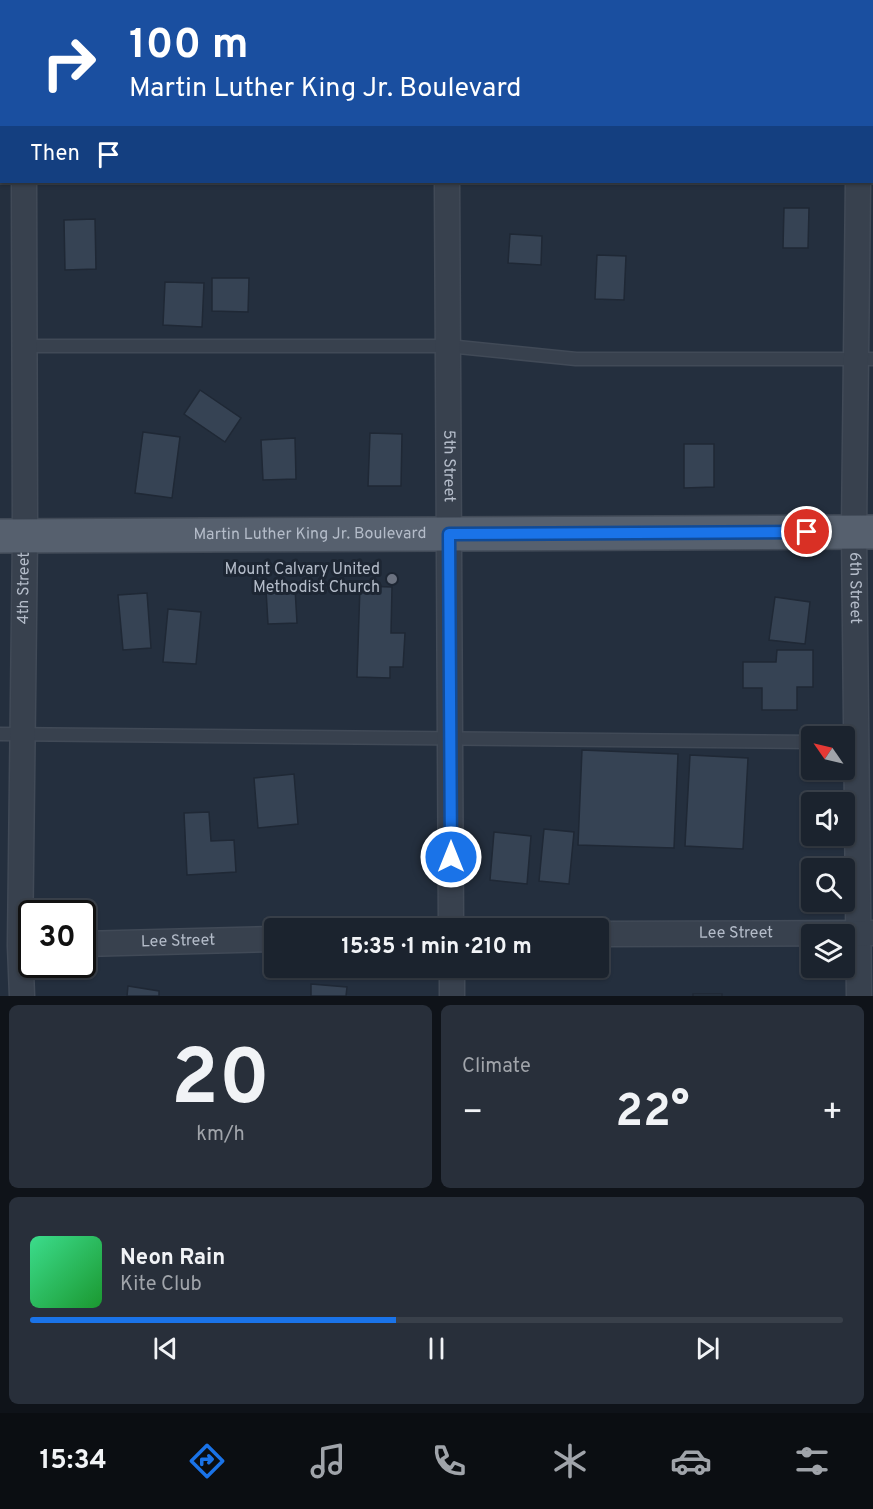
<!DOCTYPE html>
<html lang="en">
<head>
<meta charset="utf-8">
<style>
  :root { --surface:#1b232e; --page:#282f3a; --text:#f1f3f6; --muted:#a0a4aa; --line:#39404a; --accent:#1a73e8 }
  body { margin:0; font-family:Overpass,sans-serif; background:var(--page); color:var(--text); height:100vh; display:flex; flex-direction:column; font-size:22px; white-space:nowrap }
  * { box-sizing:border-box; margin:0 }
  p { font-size:20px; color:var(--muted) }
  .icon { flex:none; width:33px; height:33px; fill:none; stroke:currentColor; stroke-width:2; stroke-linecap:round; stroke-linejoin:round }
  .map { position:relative; height:996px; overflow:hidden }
  .sheet { display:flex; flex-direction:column; gap:9px; padding:9px; background:#0f1319; flex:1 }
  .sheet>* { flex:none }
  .guide { position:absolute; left:0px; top:0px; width:873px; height:183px; box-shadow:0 2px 4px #0004,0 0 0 2px var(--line); background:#1a4fa0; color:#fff; overflow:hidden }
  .needle { width:39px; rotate:304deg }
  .tools { position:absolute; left:801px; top:726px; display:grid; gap:12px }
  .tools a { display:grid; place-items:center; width:54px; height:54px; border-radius:6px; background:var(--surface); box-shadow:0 2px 4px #0004,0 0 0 2px var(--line); font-size:30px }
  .speed { position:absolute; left:18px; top:900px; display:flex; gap:12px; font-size:30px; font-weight:700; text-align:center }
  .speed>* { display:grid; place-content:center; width:78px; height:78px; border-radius:50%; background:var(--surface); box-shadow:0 2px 4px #0004,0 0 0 2px var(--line); line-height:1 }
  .speed .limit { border:3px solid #111; border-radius:9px; background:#fff; color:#111 }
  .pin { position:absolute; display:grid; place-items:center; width:51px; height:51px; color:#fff; margin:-26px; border:3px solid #fff; border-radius:50%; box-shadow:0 2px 6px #0007 }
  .me { position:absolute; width:66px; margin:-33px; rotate:0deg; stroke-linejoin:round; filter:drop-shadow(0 0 4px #0008) }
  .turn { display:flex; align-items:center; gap:21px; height:126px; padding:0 30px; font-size:27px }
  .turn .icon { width:78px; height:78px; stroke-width:2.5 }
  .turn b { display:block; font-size:42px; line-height:51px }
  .then { display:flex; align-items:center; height:57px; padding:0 30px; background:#0003; gap:12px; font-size:22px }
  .big { font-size:45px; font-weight:700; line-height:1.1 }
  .sheet .widget { flex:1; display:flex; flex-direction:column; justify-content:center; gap:9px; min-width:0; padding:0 21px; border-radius:9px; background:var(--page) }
  .sheet .dial { align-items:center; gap:0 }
  .dial b { font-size:78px; line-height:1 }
  .song { display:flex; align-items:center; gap:18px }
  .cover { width:72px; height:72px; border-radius:9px; background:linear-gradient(135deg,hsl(150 70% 55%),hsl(130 70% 35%)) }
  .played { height:6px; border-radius:3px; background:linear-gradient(90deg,var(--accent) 45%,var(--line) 45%) }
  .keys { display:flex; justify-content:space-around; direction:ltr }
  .heat { display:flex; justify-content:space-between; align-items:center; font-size:33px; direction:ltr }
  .sheet .tiles { flex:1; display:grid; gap:9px; grid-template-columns:1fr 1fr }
  .widget:last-child { grid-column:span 2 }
  .trip { position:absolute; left:264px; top:918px; width:345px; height:60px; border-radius:6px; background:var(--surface); box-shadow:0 2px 4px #0004,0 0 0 2px var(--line); font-weight:700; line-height:60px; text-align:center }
  .dock { display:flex; height:96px; justify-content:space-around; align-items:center; background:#0b0e12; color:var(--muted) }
  .dock .icon { width:42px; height:42px }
  .dock .on { color:var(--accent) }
  .dock b { font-size:27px; color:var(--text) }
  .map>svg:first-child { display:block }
</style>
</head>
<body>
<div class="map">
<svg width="873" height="996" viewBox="0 0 873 996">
  <rect width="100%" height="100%" fill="#242f3e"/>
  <!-- building -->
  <g fill="#364354" stroke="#1f2835" stroke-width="1.5">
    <rect x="56" y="0" width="27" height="2"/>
    <path d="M784,208h25l-1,40h-25z"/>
    <path d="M95,219l1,50 -31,1 -1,-50z"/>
    <path d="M510,234l32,2 -1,29 -33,-2z"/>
    <path d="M597,255l29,1 -2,44 -29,-1z"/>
    <path d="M212,278h37l-1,34 -36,-1z"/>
    <path d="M165,282l39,1 -2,44 -39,-2z"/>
    <path d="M200,390l41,28 -16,24 -41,-28z"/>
    <path d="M143,432l37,5 -8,61 -37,-5z"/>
    <path d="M370,433l32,1 -1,52h-33z"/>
    <path d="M295,438l1,41 -33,1 -2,-40z"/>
    <path d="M684,444h30v43l-30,1z"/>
    <path d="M360,586l32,1 -1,46h14l-2,34h-13v11l-33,-1z"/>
    <path d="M295,588l2,35 -29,1 -2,-34z"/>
    <path d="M147,593l4,55 -28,2 -5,-55z"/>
    <path d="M775,597l35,5 -5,42 -36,-4z"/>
    <path d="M168,609l33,3 -5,52 -33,-2z"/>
    <path d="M777,650h36v37h-16v23h-35v-22h-19v-26h33z"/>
    <path d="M582,750l96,4 -4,94 -96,-3z"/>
    <path d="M690,755l58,3 -5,91 -58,-3z"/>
    <path d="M294,774l4,50 -40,4 -4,-50z"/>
    <path d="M209,812l2,29 23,-1 2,32 -49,3 -3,-62z"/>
    <path d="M544,829l30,3 -5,52 -30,-3z"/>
    <path d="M494,832l37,4 -4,48 -37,-4z"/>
    <path d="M311,984l36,3 -1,9h-35z"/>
    <path d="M128,986l31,5v5h-32z"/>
    <rect x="693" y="994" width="29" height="2"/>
  </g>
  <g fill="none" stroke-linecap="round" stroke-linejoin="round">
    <!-- lane casing -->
    <g stroke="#414a57" stroke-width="15">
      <g id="lane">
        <path d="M24,346h424l128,13h297"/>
        <path d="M0,734l812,8"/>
      </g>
    </g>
    <!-- street casing -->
    <g stroke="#414a57" stroke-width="27">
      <g id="street">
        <path d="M22,0v2"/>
        <path d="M446,0v2"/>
        <path d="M847,0v2"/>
        <path d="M0,155h2"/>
        <path d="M872,158h1"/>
        <path id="s1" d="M447,182l4,746"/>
        <path id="s2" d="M858,182l-4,350 5,464"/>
        <path id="s3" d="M598,934l275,-1"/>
        <path id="s4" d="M82,944l192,-5"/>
        <path d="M452,968v28"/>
        <path id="s5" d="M22,996l-2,-50 5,-410 -1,-354"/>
      </g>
    </g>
    <!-- primary casing -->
    <g stroke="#414a57" stroke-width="36">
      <g id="primary">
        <path id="s6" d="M0,536l873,-4"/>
      </g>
    </g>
    <!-- lane -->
    <use href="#lane" stroke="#38414e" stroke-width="12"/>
    <!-- street -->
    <use href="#street" stroke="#38414e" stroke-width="24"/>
    <!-- primary -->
    <use href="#primary" stroke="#56606e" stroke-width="33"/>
  </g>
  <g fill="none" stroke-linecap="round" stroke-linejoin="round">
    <!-- route casing -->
    <g stroke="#114b97" stroke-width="15">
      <path id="route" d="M451,857l-2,-323 358,-2"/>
    </g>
    <!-- route -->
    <use href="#route" stroke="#1a73e8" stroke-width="10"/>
  </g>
  <!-- markers -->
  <circle fill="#6b7280" stroke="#1d2633" stroke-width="2" cx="392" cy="579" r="6"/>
  <g text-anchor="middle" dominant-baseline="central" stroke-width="6" stroke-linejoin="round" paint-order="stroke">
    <!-- street labels -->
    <g font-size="16" fill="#b4bcc9" stroke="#1d2633">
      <text stroke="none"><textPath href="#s1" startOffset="284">5th Street</textPath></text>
      <text stroke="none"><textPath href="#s6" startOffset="310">Martin Luther King Jr. Boulevard</textPath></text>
      <text stroke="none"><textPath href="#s5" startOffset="408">4th Street</textPath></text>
      <text stroke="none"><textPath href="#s2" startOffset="406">6th Street</textPath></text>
      <text stroke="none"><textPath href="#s3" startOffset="138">Lee Street</textPath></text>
      <text stroke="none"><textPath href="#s4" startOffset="96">Lee Street</textPath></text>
    </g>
    <!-- poi labels -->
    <g font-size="16" fill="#b4bcc9" stroke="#1d2633" text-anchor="end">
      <text x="380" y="570">Mount Calvary United<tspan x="380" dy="18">Methodist Church</tspan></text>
    </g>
  </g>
</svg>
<div class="tools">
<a><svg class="needle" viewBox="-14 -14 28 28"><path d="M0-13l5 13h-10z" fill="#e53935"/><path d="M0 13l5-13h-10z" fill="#a0a4aa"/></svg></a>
<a><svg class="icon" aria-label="sound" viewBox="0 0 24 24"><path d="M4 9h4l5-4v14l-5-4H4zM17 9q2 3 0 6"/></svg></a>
<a><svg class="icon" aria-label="search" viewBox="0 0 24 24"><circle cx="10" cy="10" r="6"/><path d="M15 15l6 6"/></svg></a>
<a><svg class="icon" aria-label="layers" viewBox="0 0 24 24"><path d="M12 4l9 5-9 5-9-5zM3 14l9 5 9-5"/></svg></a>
</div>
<div class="speed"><div class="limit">30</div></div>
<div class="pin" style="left:807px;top:532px;background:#d93025"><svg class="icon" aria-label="arrive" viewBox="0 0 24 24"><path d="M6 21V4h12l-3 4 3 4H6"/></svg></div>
<svg class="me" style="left:451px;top:857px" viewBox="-20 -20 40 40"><circle r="17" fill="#1a73e8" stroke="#fff" stroke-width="3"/><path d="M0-11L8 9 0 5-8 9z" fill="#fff"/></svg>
<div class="trip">15:35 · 1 min · 210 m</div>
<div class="guide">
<div class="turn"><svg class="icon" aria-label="right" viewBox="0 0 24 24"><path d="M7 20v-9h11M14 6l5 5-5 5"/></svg><div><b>100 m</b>Martin Luther King Jr. Boulevard</div></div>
<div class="then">Then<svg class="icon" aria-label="arrive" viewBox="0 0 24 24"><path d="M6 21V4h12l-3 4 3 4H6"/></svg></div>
</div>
</div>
<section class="sheet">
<div class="tiles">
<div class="widget dial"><b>20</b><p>km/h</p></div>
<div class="widget"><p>Climate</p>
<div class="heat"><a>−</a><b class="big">22°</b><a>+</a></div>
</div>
<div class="widget">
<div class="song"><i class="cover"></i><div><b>Neon Rain</b><p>Kite Club</p></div></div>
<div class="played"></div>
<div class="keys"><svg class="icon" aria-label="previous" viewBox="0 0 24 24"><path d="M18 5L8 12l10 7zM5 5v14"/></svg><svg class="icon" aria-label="pause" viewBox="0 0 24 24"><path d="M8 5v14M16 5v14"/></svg><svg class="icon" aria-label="next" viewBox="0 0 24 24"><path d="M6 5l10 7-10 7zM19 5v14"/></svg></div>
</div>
</div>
</section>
<nav class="dock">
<b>15:34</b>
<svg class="icon on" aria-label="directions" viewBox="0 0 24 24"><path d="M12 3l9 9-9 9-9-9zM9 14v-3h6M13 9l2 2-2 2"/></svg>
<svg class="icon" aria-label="music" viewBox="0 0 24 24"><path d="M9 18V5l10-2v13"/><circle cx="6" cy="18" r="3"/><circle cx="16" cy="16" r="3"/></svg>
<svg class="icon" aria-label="phone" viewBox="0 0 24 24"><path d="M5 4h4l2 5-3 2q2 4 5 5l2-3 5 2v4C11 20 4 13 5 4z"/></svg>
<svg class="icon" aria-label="climate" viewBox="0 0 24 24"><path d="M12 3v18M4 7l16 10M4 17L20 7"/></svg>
<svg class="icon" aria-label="car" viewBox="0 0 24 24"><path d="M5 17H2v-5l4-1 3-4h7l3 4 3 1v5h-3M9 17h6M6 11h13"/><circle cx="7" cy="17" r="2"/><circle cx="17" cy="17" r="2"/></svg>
<svg class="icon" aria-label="filters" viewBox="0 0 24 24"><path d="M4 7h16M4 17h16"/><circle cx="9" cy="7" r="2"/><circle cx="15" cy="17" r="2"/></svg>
</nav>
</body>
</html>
